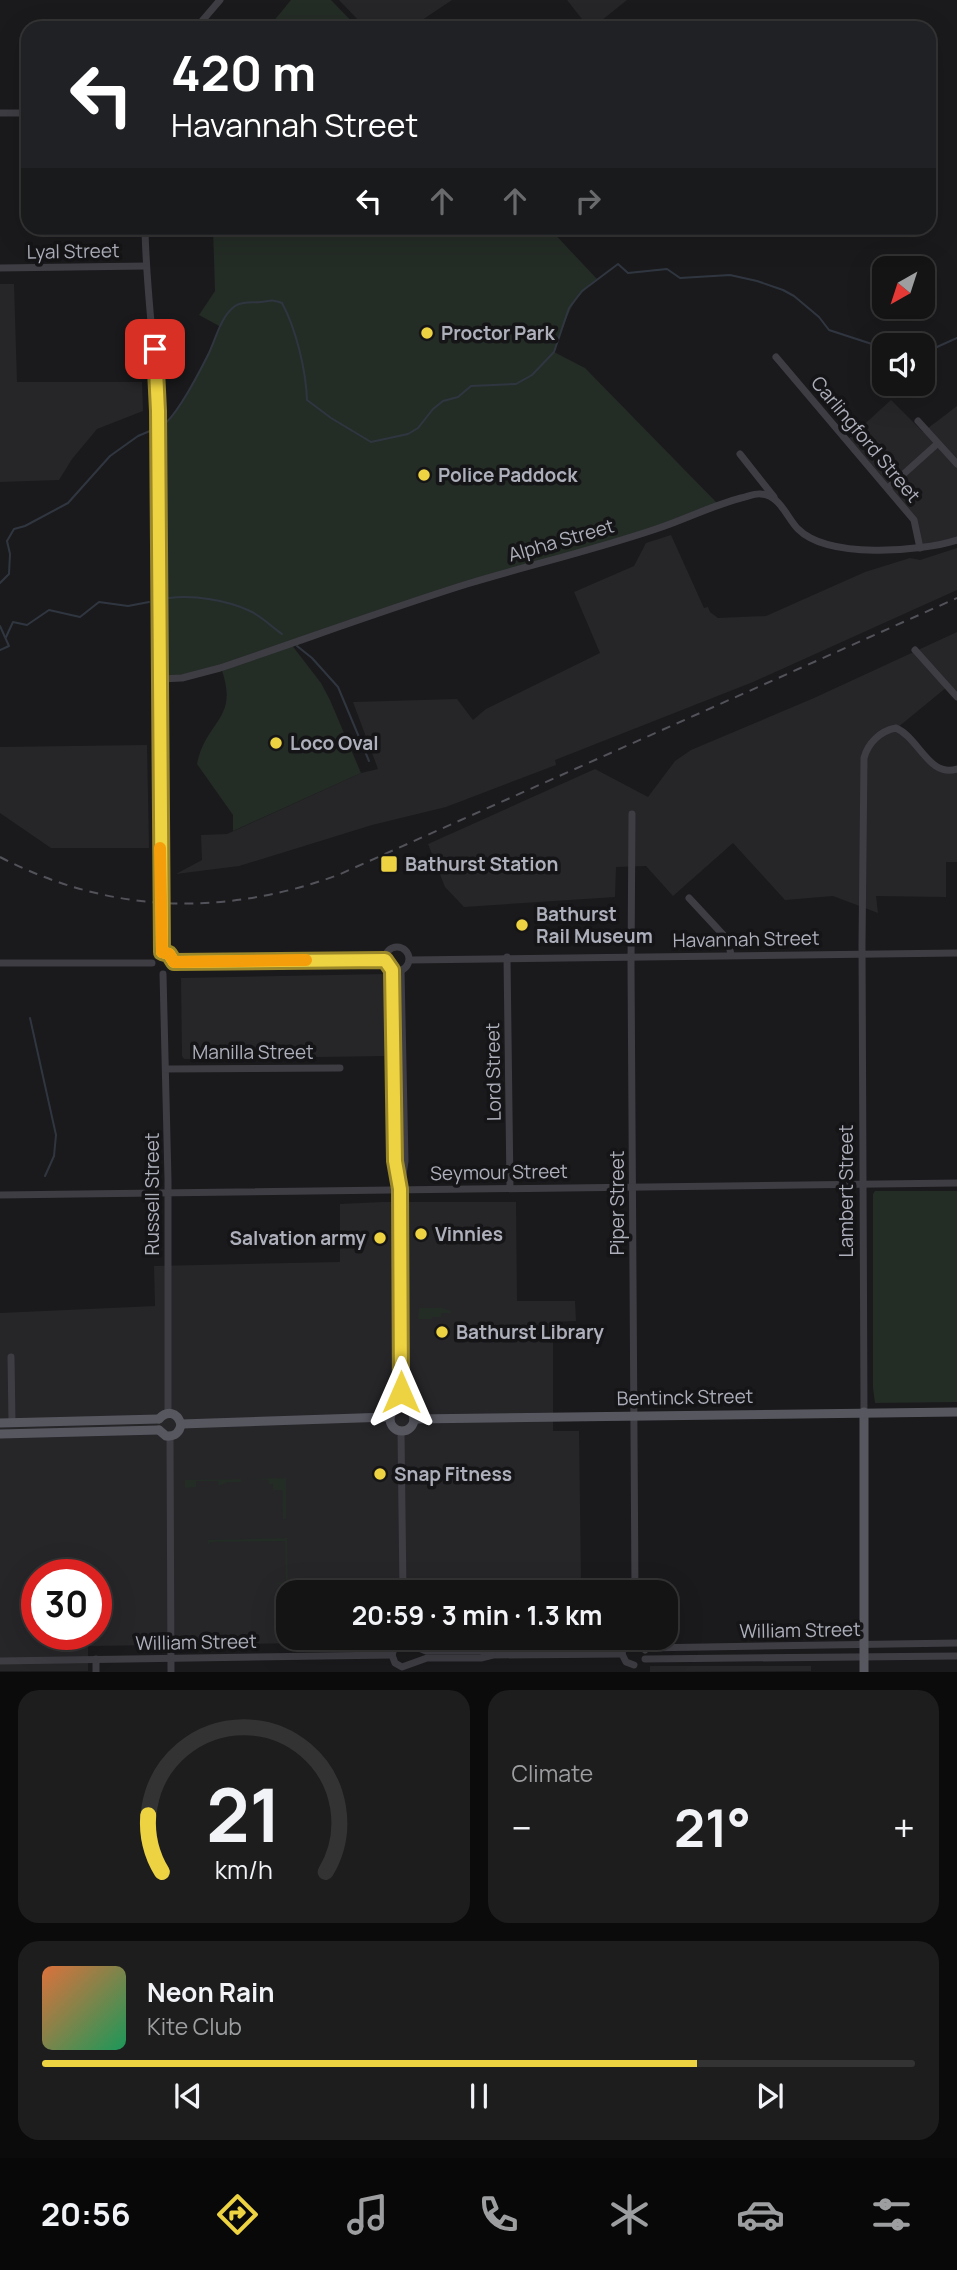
<!DOCTYPE html>
<html lang="en">
<head>
<meta charset="utf-8">
<style>
  :root { --surface:#141415; --page:#1d1d1e; --text:#f1f3f6; --muted:#9d9ea0; --line:#333334; --accent:#edd241 }
  body { margin:0; font-family:Manrope,sans-serif; background:var(--page); color:var(--text); height:100vh; display:flex; flex-direction:column; font-size:26px; white-space:nowrap }
  * { box-sizing:border-box; margin:0 }
  p { font-size:23px; color:var(--muted) }
  .icon { flex:none; width:38px; height:38px; fill:none; stroke:currentColor; stroke-width:2; stroke-linecap:round; stroke-linejoin:round }
  .map { position:relative; height:1672px; overflow:hidden }
  .details { display:flex; flex-direction:column; gap:18px; padding:18px; background:#0b0b0c; flex:1 }
  .details>* { flex:none }
  .banner { position:absolute; left:21px; top:21px; width:915px; height:214px; border-radius:21px; box-shadow:0 7px 28px #0002,0 0 0 2px var(--line); background:#202124; color:#fff; overflow:hidden }
  .needle { width:46px; rotate:219deg }
  .controls { position:absolute; left:872px; top:256px; display:grid; gap:14px }
  .controls a { display:grid; place-items:center; width:63px; height:63px; border-radius:14px; background:var(--surface); box-shadow:0 7px 28px #0002,0 0 0 2px var(--line); font-size:35px }
  .speed { position:absolute; left:21px; top:1559px; display:flex; gap:14px; font-size:35px; font-weight:700; text-align:center }
  .speed>* { display:grid; place-content:center; width:91px; height:91px; border-radius:50%; background:var(--surface); box-shadow:0 7px 28px #0002,0 0 0 2px var(--line); line-height:1 }
  .speed .limit { border:10px solid #d22; background:#fff; color:#111 }
  .pin { position:absolute; display:grid; place-items:center; width:60px; height:60px; color:#fff; margin:-30px; border-radius:14px; box-shadow:0 4px 10px #0006 }
  .me { position:absolute; width:77px; margin:-38px; rotate:0deg; stroke-linejoin:round; filter:drop-shadow(0 0 5px #0008) }
  .turn { display:flex; align-items:center; gap:24px; height:147px; padding:0 35px; font-size:32px }
  .turn .icon { width:91px; height:91px; stroke-width:2.5 }
  .turn b { display:block; font-size:49px; line-height:60px }
  .lanes { display:flex; align-items:center; height:66px; padding:0 35px; background:#0003; justify-content:center; gap:35px; direction:ltr }
  .lanes .off { opacity:.35 }
  .big { font-size:52px; font-weight:700; line-height:1.1 }
  .details .widget { flex:1; display:flex; flex-direction:column; justify-content:center; gap:10px; min-width:0; padding:0 24px; border-radius:21px; background:var(--page) }
  .details .dial { align-items:center; gap:0 }
  .dial svg { height:182px; overflow:visible; fill:none; stroke:var(--line); stroke-width:7; stroke-linecap:round; text-anchor:middle }
  .dial text { fill:var(--text); stroke:none }
  .song { display:flex; align-items:center; gap:21px }
  .cover { width:84px; height:84px; border-radius:10px; background:linear-gradient(135deg,hsl(20 70% 55%),hsl(150 70% 35%)) }
  .played { height:7px; border-radius:4px; background:linear-gradient(90deg,var(--accent) 75%,var(--line) 75%) }
  .keys { display:flex; justify-content:space-around; direction:ltr }
  .heat { display:flex; justify-content:space-between; align-items:center; font-size:38px; direction:ltr }
  .details .tiles { flex:1; display:grid; gap:18px; grid-template-columns:1fr 1fr }
  .widget:last-child { grid-column:span 2 }
  .trip { position:absolute; left:276px; top:1580px; width:402px; height:70px; border-radius:21px; background:var(--surface); box-shadow:0 7px 28px #0002,0 0 0 2px var(--line); font-weight:700; line-height:70px; text-align:center }
  .tabs { display:flex; height:112px; justify-content:space-around; align-items:center; background:#080808; color:var(--muted) }
  .tabs .icon { width:49px; height:49px }
  .tabs .current { color:var(--accent) }
  .tabs b { font-size:32px; color:var(--text) }
  .map>svg:first-child { display:block }
</style>
</head>
<body>
<div class="map">
<svg width="957" height="1672" viewBox="0 0 957 1672">
  <rect width="100%" height="100%" fill="#1a1a1c"/>
  <!-- built -->
  <g fill="#262629" fill-rule="evenodd">
    <path d="M339,0h113l-42,28h-44z"/>
    <path d="M567,0h60l-35,28h-3z"/>
    <path d="M0,284h14l3,98h125l1,29 -46,18 -25,30 -13,21 -59,2z"/>
    <path d="M891,400l32,32 34,-26v134l-37,8 -6,-28 -68,-79z"/>
    <path d="M671,535l33,73 4,-1 2,5 8,6 48,-2 99,-44 45,-14 10,2 37,-12v42l-204,92 -198,78 1,5 -110,42 -74,18 -133,41 -63,8 26,-14 -1,-25 26,-1 134,-61 17,-4 -25,-67 104,-3 16,21 13,-11 114,-56 -26,-61 60,-26 12,-23z"/>
    <path d="M957,632v66l-10,-11 -50,41 38,38 22,3v93h-11v35l-70,-1 2,17 -45,-17 -48,4 -52,-57 -60,53 -27,-30 -30,1 -1,30 -151,10 -19,-20 -17,-43 167,-75 53,28 27,-36 16,-11 123,-52z"/>
    <path d="M147,745l2,103h-98l-51,-35v-66z"/>
    <path d="M385,974l-1,82 -200,3 -2,-3 -1,-78z"/>
    <path d="M382,1202h134l1,99h58l1,20 -23,1v109h26l2,148 45,1v12h-337v46l337,1 -538,7v25h-88v-358l155,-7 -1,-40 186,-4v-58zM37,1575h59v59h-59z"/>
    <path d="M650,1666h161v5l-161,1z"/>
  </g>
  <!-- green -->
  <g fill="#242c26">
    <path d="M291,0h40l27,28h-90z"/>
    <path d="M213,228h336l48,51c-32,26 -28,38 -43,73l31,16 133,136 -62,25 -123,36 -242,79 30,39 9,17 31,73 -128,58v-16l-36,-51c9,-45 43,-44 24,-96l-61,11v-251c24,-14 47,-76 61,-101l-22,-12 16,-24z"/>
    <path d="M875,1191h82v211l-82,1 -2,-15v-194z"/>
    <path d="M419,1308h23l9,3v2h-9l-1,4h-9v2h-14z"/>
    <path d="M286,1478v41h-3l-1,-29h-9v-6h-4l-1,-4 -22,-1z"/>
    <path d="M241,1479v3h-13l-9,4 -1,-5h-22v6l-11,1v-8z"/>
    <path d="M287,1538l1,46h-14l12,-2 -1,-41 -75,1 -2,4v-6z"/>
  </g>
  <g fill="none" stroke-linecap="round" stroke-linejoin="round">
    <!-- stream -->
    <g stroke="#303640" stroke-width="2">
      <path d="M922,348l15,-1 20,-9"/>
      <path d="M162,426c15,-10 38,-55 47,-73 7,-15 12,-37 26,-47 8,-5 17,-3 26,-4 9,-1 12,-3 21,1 14,26 24,67 25,97l24,18 40,24 37,-8 10,-6 15,-19 10,-8 15,-4 13,-11 45,-2 16,-9 22,-23 15,-44 13,-17 36,-27 10,9 39,-4 13,9 50,-3 27,6 26,9 11,6 25,21 10,13 55,18"/>
      <path d="M0,583l9,-9 1,-20 -3,-13 7,-12 11,-3 43,-23 42,-47 28,-20 19,-8"/>
      <path d="M169,598c25,-3 58,2 81,13 11,5 22,16 32,23"/>
      <path d="M0,626l9,20 -9,4"/>
      <path d="M6,637l7,-15 14,3 22,-15 31,7 19,-15 29,4 21,-4"/>
      <path d="M297,646l15,12 26,29 31,74"/>
      <path d="M30,1018l26,117 -2,21 -9,20"/>
    </g>
    <!-- minor -->
    <g stroke="#3d3d43" stroke-width="7">
      <path d="M196,28l24,-28"/>
      <path d="M0,113h28"/>
      <path d="M145,228c1,61 10,122 13,183l4,541"/>
      <path d="M0,268l146,-2"/>
      <path d="M776,357l138,163 6,28"/>
      <path d="M918,421l39,43"/>
      <path d="M740,454l34,43"/>
      <path d="M888,488l49,-44"/>
      <path d="M915,650l42,47"/>
      <path d="M160,679l22,-1 38,-10c83,-28 164,-58 247,-84 63,-19 127,-34 189,-55 28,-9 55,-23 85,-31 6,-1 14,-5 20,-4 19,1 26,24 37,35 30,30 121,23 159,11"/>
      <path d="M632,814l-1,150 4,628"/>
      <path d="M689,898l39,42 3,15"/>
      <circle cx="397" cy="959" r="12"/>
      <path d="M507,957l3,231"/>
      <path d="M410,960l547,-7"/>
      <path d="M174,962l211,-2"/>
      <path d="M0,963h152"/>
      <path d="M392,970l3,191 5,28 1,217"/>
      <path d="M401,970l4,191 -3,21"/>
      <path d="M163,974l5,206v233"/>
      <path d="M166,1069l174,-1"/>
      <path d="M0,1195l957,-12"/>
      <path d="M11,1357l1,65"/>
      <path d="M864,1412l-2,-467 2,-187c4,-15 16,-27 32,-30 23,10 33,50 61,41"/>
      <path d="M401,1431l2,161"/>
      <path d="M170,1437l1,235"/>
      <path d="M644,1648l313,-5"/>
      <path d="M622,1654c1,-9 7,-13 16,-12l7,8"/>
      <path d="M622,1654l4,8 8,3"/>
      <path d="M392,1655l3,8 7,4 25,-9h54l12,-3 129,-1"/>
      <path d="M392,1655l3,-9 9,-4 22,9h55l11,3"/>
      <path d="M96,1659v13"/>
      <path d="M645,1659l312,-3"/>
      <path d="M0,1661l392,-6"/>
    </g>
    <!-- major -->
    <g stroke="#575760" stroke-width="9">
      <circle cx="402" cy="1419" r="12"/>
      <path d="M864,1412v260"/>
      <path d="M159,1419c8,-9 18,-7 22,5"/>
      <path d="M414,1419l543,-7"/>
      <path d="M0,1423l159,-4"/>
      <path d="M181,1424l208,-7"/>
      <path d="M159,1430l7,6c9,1 14,-4 15,-12"/>
      <path d="M0,1434l159,-4"/>
    </g>
    <!-- rail -->
    <path stroke="#52525a" stroke-width="2" stroke-dasharray="9 7" stroke-linecap="butt" d="M0,857c110,57 223,60 338,18l619,-277"/>
  </g>
  <g fill="none" stroke-linecap="round" stroke-linejoin="round">
    <!-- route casing -->
    <g stroke="#9a882a" stroke-width="18">
      <path id="route" d="M155,349l3,62 4,541 7,2 5,8 211,-2 7,10 3,191 5,28 1,203"/>
    </g>
    <!-- route -->
    <use href="#route" stroke="#edd241" stroke-width="12"/>
    <!-- slow -->
    <path stroke="#f59e0b" stroke-width="12" d="M160,848l2,104 7,2 5,8 132,-2"/>
  </g>
  <!-- markers -->
  <g fill="#edd241" stroke="#151517" stroke-width="2.5">
    <circle cx="427" cy="333" r="7"/>
    <circle cx="424" cy="475" r="7"/>
    <circle cx="276" cy="743" r="7"/>
    <rect x="380" y="855" width="18" height="18" rx="3.5"/>
    <circle cx="522" cy="925" r="7"/>
    <circle cx="421" cy="1234" r="7"/>
    <circle cx="380" cy="1238" r="7"/>
    <circle cx="442" cy="1332" r="7"/>
    <circle cx="380" cy="1474" r="7"/>
  </g>
  <g text-anchor="middle" dominant-baseline="central" stroke-width="7" stroke-linejoin="round" paint-order="stroke">
    <!-- street labels -->
    <g font-size="19" fill="#adafbb" stroke="#151517">
      <text transform="translate(73 251) rotate(-1)">Lyal Street</text>
      <text transform="translate(866 439) rotate(50)">Carlingford Street</text>
      <text transform="translate(561 540) rotate(-16)">Alpha Street</text>
      <text transform="translate(746 939) rotate(-1)">Havannah Street</text>
      <text x="253" y="1052">Manilla Street</text>
      <text transform="translate(493 1072) rotate(-91)">Lord Street</text>
      <text transform="translate(499 1172) rotate(-1)">Seymour Street</text>
      <text transform="translate(846 1191) rotate(-90)">Lambert Street</text>
      <text transform="translate(152 1194) rotate(-90)">Russell Street</text>
      <text transform="translate(617 1203) rotate(-90)">Piper Street</text>
      <text transform="translate(685 1397) rotate(-1)">Bentinck Street</text>
      <text transform="translate(800 1630) rotate(-1)">William Street</text>
      <text transform="translate(196 1642) rotate(-1)">William Street</text>
    </g>
    <!-- poi labels -->
    <g font-size="19" font-weight="bold" fill="#adafbb" stroke="#151517" text-anchor="start">
      <text x="441" y="333">Proctor Park</text>
      <text x="438" y="475">Police Paddock</text>
      <text x="290" y="743">Loco Oval</text>
      <text x="405" y="864">Bathurst Station</text>
      <text x="536" y="914">Bathurst<tspan x="536" dy="22">Rail Museum</tspan></text>
      <text x="435" y="1234">Vinnies</text>
      <text x="366" y="1238" text-anchor="end">Salvation army</text>
      <text x="456" y="1332">Bathurst Library</text>
      <text x="394" y="1474">Snap Fitness</text>
    </g>
  </g>
</svg>
<div class="controls">
<a><svg class="needle" viewBox="-14 -14 28 28"><path d="M0-13l5 13h-10z" fill="#e53935"/><path d="M0 13l5-13h-10z" fill="#9d9ea0"/></svg></a>
<a><svg class="icon" aria-label="sound" viewBox="0 0 24 24"><path d="M4 9h4l5-4v14l-5-4H4zM17 9q2 3 0 6"/></svg></a>
</div>
<div class="speed"><div class="limit">30</div></div>
<div class="pin" style="left:155px;top:349px;background:#d93025"><svg class="icon" aria-label="arrive" viewBox="0 0 24 24"><path d="M6 21V4h12l-3 4 3 4H6"/></svg></div>
<svg class="me" style="left:401px;top:1392px" viewBox="-20 -20 40 40"><path d="M0-17L14 15 0 8-14 15z" fill="#edd241" stroke="#fff" stroke-width="4"/></svg>
<div class="trip">20:59 · 3 min · 1.3 km</div>
<div class="banner">
<div class="turn"><svg class="icon" aria-label="left" viewBox="0 0 24 24"><path d="M17 20v-9H6M10 6l-5 5 5 5"/></svg><div><b>420 m</b>Havannah Street</div></div>
<div class="lanes"><svg class="icon" aria-label="left" viewBox="0 0 24 24"><path d="M17 20v-9H6M10 6l-5 5 5 5"/></svg><svg class="icon off" aria-label="ahead" viewBox="0 0 24 24"><path d="M12 20V5M6 11l6-6 6 6"/></svg><svg class="icon off" aria-label="ahead" viewBox="0 0 24 24"><path d="M12 20V5M6 11l6-6 6 6"/></svg><svg class="icon off" aria-label="right" viewBox="0 0 24 24"><path d="M7 20v-9h11M14 6l5 5-5 5"/></svg></div>
</div>
</div>
<section class="details">
<div class="tiles">
<div class="widget dial"><svg viewBox="0 0 100 80">
<path d="M14 69A42 42 0 1 1 86 69"/>
<path d="M14 69A42 42 0 0 1 8 44" stroke="#edd241"/>
<text x="50" y="56" font-size="32" font-weight="700">21</text>
<text x="50" y="72" font-size="11">km/h</text>
</svg></div>
<div class="widget"><p>Climate</p>
<div class="heat"><a>−</a><b class="big">21°</b><a>+</a></div>
</div>
<div class="widget">
<div class="song"><i class="cover"></i><div><b>Neon Rain</b><p>Kite Club</p></div></div>
<div class="played"></div>
<div class="keys"><svg class="icon" aria-label="previous" viewBox="0 0 24 24"><path d="M18 5L8 12l10 7zM5 5v14"/></svg><svg class="icon" aria-label="pause" viewBox="0 0 24 24"><path d="M8 5v14M16 5v14"/></svg><svg class="icon" aria-label="next" viewBox="0 0 24 24"><path d="M6 5l10 7-10 7zM19 5v14"/></svg></div>
</div>
</div>
</section>
<nav class="tabs">
<b>20:56</b>
<svg class="icon current" aria-label="directions" viewBox="0 0 24 24"><path d="M12 3l9 9-9 9-9-9zM9 14v-3h6M13 9l2 2-2 2"/></svg>
<svg class="icon" aria-label="music" viewBox="0 0 24 24"><path d="M9 18V5l10-2v13"/><circle cx="6" cy="18" r="3"/><circle cx="16" cy="16" r="3"/></svg>
<svg class="icon" aria-label="phone" viewBox="0 0 24 24"><path d="M5 4h4l2 5-3 2q2 4 5 5l2-3 5 2v4C11 20 4 13 5 4z"/></svg>
<svg class="icon" aria-label="climate" viewBox="0 0 24 24"><path d="M12 3v18M4 7l16 10M4 17L20 7"/></svg>
<svg class="icon" aria-label="car" viewBox="0 0 24 24"><path d="M5 17H2v-5l4-1 3-4h7l3 4 3 1v5h-3M9 17h6M6 11h13"/><circle cx="7" cy="17" r="2"/><circle cx="17" cy="17" r="2"/></svg>
<svg class="icon" aria-label="filters" viewBox="0 0 24 24"><path d="M4 7h16M4 17h16"/><circle cx="9" cy="7" r="2"/><circle cx="15" cy="17" r="2"/></svg>
</nav>
</body>
</html>
